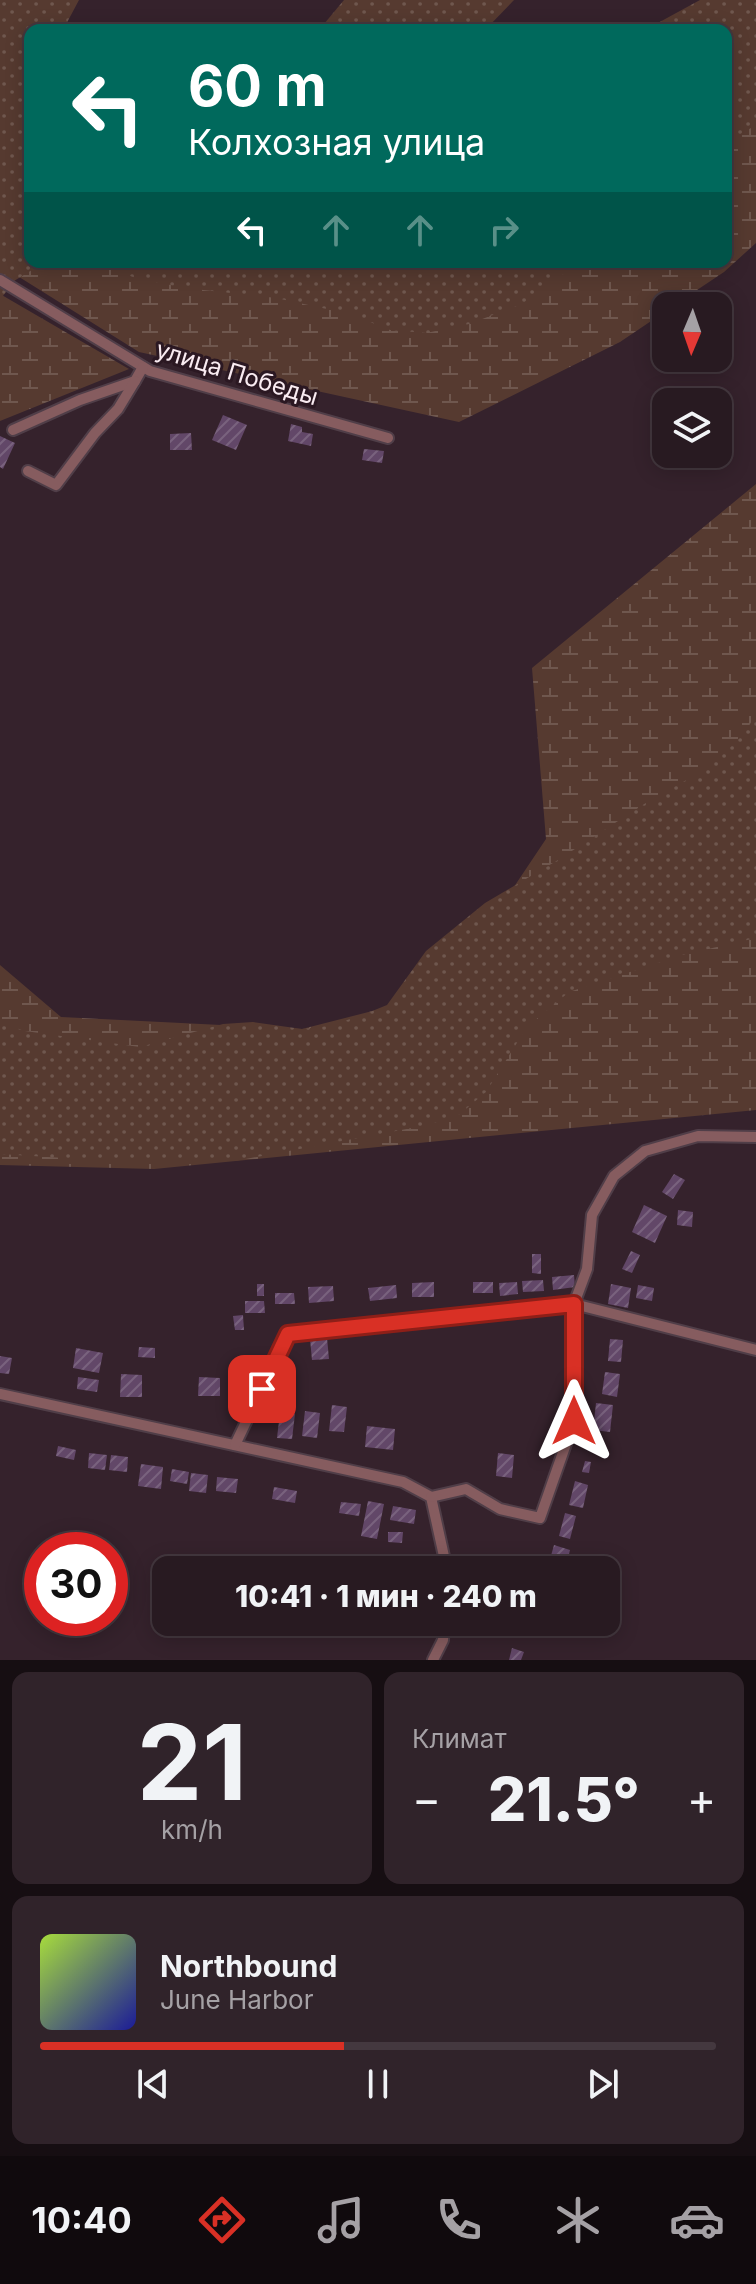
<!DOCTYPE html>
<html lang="ru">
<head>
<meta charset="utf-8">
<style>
  :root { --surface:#281a21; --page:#30232a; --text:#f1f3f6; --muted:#a5a1a5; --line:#44383f; --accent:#d93025 }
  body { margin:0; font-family:Inter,sans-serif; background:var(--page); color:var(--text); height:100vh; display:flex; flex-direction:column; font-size:30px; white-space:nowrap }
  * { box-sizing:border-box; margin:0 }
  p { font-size:26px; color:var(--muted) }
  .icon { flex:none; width:44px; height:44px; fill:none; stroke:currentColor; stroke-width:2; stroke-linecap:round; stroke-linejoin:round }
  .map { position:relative; height:1660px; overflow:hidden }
  .details { display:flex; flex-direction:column; gap:12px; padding:12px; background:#160e12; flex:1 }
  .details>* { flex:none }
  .banner { position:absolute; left:24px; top:24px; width:708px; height:244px; border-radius:16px; box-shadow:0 4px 20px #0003,0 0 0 2px var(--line); background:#00695c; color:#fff; overflow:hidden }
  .needle { width:52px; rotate:182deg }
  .buttons { position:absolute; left:652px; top:292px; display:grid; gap:16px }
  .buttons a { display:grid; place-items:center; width:80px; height:80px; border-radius:16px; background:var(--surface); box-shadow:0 4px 20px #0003,0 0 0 2px var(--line); font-size:40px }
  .speed { position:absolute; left:24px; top:1532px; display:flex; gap:16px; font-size:40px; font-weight:700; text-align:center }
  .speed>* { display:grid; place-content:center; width:104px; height:104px; border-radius:50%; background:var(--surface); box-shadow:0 4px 20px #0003,0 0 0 2px var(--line); line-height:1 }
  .speed .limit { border:12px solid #d22; background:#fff; color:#111 }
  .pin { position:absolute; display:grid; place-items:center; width:68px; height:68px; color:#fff; margin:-34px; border-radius:16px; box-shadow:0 4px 12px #0006 }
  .me { position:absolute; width:88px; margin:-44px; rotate:0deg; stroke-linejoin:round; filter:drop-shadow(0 0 6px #0008) }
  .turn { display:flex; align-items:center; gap:28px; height:168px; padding:0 32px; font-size:36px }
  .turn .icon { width:104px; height:104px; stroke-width:2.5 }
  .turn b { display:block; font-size:56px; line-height:68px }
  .lanes { display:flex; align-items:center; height:76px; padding:0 32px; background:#0003; justify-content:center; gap:40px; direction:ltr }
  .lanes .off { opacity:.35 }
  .big { font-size:60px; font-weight:800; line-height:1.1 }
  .details .widget { flex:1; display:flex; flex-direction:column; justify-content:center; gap:12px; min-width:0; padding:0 28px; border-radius:16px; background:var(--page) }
  .details .dial { align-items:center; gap:0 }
  .dial b { font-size:104px; line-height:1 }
  .song { display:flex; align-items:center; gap:24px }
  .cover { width:96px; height:96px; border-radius:12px; background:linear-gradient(135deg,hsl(80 70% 55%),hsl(240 70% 35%)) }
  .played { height:8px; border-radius:4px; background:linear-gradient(90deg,var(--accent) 45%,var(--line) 45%) }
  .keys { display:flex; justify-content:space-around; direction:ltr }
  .heat { display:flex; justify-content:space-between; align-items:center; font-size:44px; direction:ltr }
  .details .tiles { flex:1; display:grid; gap:12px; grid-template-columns:1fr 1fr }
  .widget:last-child { grid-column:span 2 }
  .trip { position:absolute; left:152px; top:1556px; width:468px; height:80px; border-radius:16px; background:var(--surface); box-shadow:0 4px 20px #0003,0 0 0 2px var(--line); font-weight:800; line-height:80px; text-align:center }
  .tab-bar { display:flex; height:128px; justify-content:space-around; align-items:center; background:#100a0d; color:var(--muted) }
  .tab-bar .icon { width:56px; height:56px }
  .tab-bar .active { color:var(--accent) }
  .tab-bar b { font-size:36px; color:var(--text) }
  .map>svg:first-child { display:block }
</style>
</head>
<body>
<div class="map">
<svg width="756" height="1660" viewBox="0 0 756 1660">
  <defs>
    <pattern id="wetland-marsh" width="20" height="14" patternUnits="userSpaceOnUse" patternTransform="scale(2)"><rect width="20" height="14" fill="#563a30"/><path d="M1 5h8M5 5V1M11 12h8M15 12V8" fill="none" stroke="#6f574e"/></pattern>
    <pattern id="park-dots" width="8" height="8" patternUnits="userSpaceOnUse" patternTransform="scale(2)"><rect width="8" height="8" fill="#563a30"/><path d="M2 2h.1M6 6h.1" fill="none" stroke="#6f574e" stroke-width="1.8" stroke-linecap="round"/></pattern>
    <pattern id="building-hatch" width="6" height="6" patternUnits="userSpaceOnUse" patternTransform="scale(2)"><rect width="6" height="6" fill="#624768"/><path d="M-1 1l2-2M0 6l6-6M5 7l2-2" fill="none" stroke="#79627e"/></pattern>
  </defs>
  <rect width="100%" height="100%" fill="#35222c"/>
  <!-- wetland -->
  <g fill="url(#wetland-marsh)">
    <path d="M0,0l30,68v194h696v-232l19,-30h11v243l-32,29 -51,34h-7v5l-46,31 -161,80 -320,-70 -139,-87z"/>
    <path d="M0,294l129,75 -129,52z"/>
    <path d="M756,484v626l-602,59 -154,-4v-200l61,52 241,12 141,-36 103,-154 -14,-171z"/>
  </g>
  <!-- park -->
  <g fill="url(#park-dots)">
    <path d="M0,0h79l-16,30h-33v232h15l-31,19 -14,19z"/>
    <path d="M344,0h170l-29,30h-166z"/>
    <path d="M700,0h56v125l-30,18v-113h-81z"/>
    <path d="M89,262h491l-58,42 -53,20 -43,9 -36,-3 -40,-16 -74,-16 -91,-10 -49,-10z"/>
    <path d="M756,714v224l-74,17 -113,37 -42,35 -41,65 -26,22 -32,11 -193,36 -139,-1 -96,-6v-131l25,8 115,16 83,-23 30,-2 49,7 26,-3 32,-10 27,-11 39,-54 59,-48 73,-43 97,-63 52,-28 37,-35z"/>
  </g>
  <!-- building -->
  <g fill="url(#building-hatch)">
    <path d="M223,415l24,10 -11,25 -24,-10z"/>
    <path d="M291,424l11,3v5l11,2 -2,12 -23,-5z"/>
    <path d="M191,433l1,17h-22v-16z"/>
    <path d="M0,436l15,7 -12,26 -3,-2z"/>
    <path d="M364,449l20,2 -2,12 -20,-3z"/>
    <path d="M674,1174l11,6 -12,19 -11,-7z"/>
    <path d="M644,1205l23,11 -12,27 -23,-11z"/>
    <path d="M678,1210l15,2 -1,15 -15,-2z"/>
    <path d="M631,1251l9,4 -8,18 -10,-4z"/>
    <path d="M532,1254h9v20l-9,-1z"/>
    <path d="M574,1275l1,12 -22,3 -1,-13z"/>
    <path d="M543,1280l1,11 -21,1 -1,-11z"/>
    <path d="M434,1282v15h-22v-14z"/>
    <rect x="473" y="1282" width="20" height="11"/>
    <path d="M517,1282l1,12 -18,2 -1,-13z"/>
    <rect x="257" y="1284" width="7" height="12"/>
    <path d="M611,1284l20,4 -3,20 -20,-4z"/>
    <path d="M396,1285l1,13 -27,3 -2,-13z"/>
    <path d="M638,1285l16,3 -2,13 -16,-3z"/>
    <path d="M333,1286l1,15 -25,2 -1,-16z"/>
    <path d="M275,1293h19l1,11h-20z"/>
    <path d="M245,1301h19l1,12h-20z"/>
    <path d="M243,1315l1,15h-9l-2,-14z"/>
    <path d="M327,1338l2,21 -17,1 -2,-21z"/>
    <path d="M610,1339l13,1 -2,22 -13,-1z"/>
    <path d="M139,1347l16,1v10l-17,-1z"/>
    <path d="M76,1348l27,5 -4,20 -26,-5z"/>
    <path d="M0,1356l12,2 -3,16 -9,-1z"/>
    <path d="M605,1372l15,2 -3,23 -15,-3z"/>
    <path d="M121,1374l21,1v22h-22z"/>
    <path d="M78,1377l21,3 -2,12 -20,-3z"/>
    <path d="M199,1377l21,1v18h-22z"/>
    <path d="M596,1403l17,2 -3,27 -17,-2z"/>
    <path d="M332,1405l15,2 -3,25 -15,-1z"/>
    <path d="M305,1411l15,2 -3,25 -15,-2z"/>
    <path d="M280,1412l15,2 -3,25 -15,-1z"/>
    <path d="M367,1426l28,3 -2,21 -28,-3z"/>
    <path d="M58,1446l18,4 -2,10 -18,-4z"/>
    <path d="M89,1453l18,2 -2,15 -17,-2z"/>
    <path d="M498,1453l16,2 -2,23 -16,-2z"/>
    <path d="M111,1455l17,2 -1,15 -18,-2z"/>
    <path d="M585,1461l6,1 -2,11 -7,-1z"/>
    <path d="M141,1464l22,3 -2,22 -23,-3z"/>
    <path d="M172,1469l17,3 -2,12 -17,-3z"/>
    <path d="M191,1473l17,2 -2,18 -17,-2z"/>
    <path d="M217,1477l21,2 -2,14 -20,-2z"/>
    <path d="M575,1481l13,4 -5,23 -14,-3z"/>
    <path d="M274,1487l23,4 -2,12 -23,-4z"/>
    <path d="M368,1501l16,3 -7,35 -16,-3z"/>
    <path d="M341,1502l20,2 -2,12 -20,-3z"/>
    <path d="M393,1506l23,4 -2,14 -24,-4z"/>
    <path d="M565,1513l11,3 -6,23 -11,-3z"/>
    <path d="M388,1532h15l-1,11 -14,-1z"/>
    <path d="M554,1545l16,5 -5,20h-18z"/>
    <path d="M540,1622h15l-4,16 -15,-4z"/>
    <path d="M512,1648l12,4 -3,8h-12z"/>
  </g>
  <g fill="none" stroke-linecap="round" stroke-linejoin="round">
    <!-- street casing -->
    <g stroke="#503e48" stroke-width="14">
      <g id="street">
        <path d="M0,280l150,91 238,67"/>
        <path d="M13,430l67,-30 55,-19 8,-14"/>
        <path d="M28,471l28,14 39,-52 23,-24 17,-28"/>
        <path d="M0,1394l403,88 28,15 16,73"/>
        <path d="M235,1445l53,-111 286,-30 13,-35 5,-54 22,-39 31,-25 53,-15 58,1"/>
        <path d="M431,1497l35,-8 34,20 40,9 34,-97v-117l182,46"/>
        <path d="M433,1660l10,-20 1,-18"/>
      </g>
    </g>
    <!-- street -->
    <use href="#street" stroke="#865c5f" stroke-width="10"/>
  </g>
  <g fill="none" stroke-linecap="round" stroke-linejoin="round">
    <!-- route casing -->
    <g stroke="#8d1f18" stroke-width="20">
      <path id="route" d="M262,1389l26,-55 286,-30v117"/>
    </g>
    <!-- route -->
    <use href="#route" stroke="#d93025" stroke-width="14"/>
  </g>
  <g text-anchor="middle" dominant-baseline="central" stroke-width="6" stroke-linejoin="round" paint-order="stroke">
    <!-- street labels -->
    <g font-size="24" fill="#f9ebf1" stroke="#2b1822">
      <text transform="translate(237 373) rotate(17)">улица Победы</text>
    </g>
  </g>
</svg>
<div class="buttons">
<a><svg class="needle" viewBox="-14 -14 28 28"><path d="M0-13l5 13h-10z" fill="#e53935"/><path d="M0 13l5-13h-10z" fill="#a5a1a5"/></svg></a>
<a><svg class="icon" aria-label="layers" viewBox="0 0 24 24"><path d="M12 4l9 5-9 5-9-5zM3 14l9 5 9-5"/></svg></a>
</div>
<div class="speed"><div class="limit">30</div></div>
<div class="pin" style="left:262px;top:1389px;background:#d93025"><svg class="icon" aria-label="arrive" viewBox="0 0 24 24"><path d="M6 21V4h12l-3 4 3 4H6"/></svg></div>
<svg class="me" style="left:574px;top:1421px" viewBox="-20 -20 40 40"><path d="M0-17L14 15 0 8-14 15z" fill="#d93025" stroke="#fff" stroke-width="4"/></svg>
<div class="trip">10:41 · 1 мин · 240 m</div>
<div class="banner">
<div class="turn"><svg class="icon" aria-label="left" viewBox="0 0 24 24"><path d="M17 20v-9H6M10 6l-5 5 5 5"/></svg><div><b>60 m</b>Колхозная улица</div></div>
<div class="lanes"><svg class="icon" aria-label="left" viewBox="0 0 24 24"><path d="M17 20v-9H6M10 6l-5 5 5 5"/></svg><svg class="icon off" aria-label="ahead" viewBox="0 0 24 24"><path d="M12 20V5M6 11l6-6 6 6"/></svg><svg class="icon off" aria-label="ahead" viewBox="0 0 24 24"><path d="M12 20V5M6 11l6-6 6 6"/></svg><svg class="icon off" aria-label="right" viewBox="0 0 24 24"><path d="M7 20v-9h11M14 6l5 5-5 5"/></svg></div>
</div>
</div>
<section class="details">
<div class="tiles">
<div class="widget dial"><b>21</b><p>km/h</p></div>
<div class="widget"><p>Климат</p>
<div class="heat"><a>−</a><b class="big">21.5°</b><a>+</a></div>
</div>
<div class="widget">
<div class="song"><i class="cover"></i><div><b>Northbound</b><p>June Harbor</p></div></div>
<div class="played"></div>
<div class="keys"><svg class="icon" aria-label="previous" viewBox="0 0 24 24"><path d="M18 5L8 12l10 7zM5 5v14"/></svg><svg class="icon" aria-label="pause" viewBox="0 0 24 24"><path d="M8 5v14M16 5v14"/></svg><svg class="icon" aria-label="next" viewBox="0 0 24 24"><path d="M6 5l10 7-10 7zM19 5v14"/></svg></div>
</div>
</div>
</section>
<nav class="tab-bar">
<b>10:40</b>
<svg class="icon active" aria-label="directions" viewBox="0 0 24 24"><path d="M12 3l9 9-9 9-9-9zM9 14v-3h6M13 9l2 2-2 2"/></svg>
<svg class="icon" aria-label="music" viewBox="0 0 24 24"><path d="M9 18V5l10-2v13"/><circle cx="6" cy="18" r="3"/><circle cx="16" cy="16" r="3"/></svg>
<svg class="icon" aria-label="phone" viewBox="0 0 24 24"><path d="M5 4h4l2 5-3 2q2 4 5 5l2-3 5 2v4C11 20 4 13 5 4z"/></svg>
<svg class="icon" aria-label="climate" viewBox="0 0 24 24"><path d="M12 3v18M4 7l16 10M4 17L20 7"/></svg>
<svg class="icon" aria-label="car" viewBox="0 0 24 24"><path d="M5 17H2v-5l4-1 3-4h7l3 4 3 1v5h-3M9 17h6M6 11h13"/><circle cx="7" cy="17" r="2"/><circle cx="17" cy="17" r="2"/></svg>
</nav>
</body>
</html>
